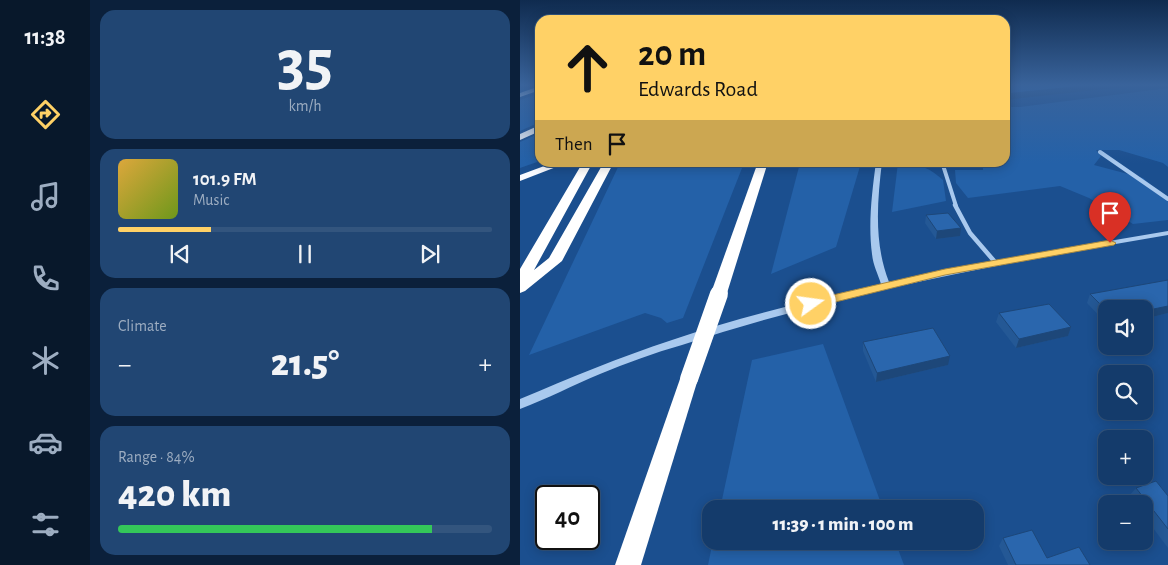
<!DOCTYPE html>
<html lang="en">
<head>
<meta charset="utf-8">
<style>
  :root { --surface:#143b6b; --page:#214673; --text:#f1f3f6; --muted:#9dadc1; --line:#33557e; --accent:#ffd166 }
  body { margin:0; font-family:"Alegreya Sans",sans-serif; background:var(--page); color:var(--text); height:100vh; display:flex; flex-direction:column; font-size:19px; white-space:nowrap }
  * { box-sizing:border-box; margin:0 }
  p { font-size:16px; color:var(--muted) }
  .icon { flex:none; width:28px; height:28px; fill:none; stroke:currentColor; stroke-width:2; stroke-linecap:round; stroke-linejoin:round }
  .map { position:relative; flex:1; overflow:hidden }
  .drawer { display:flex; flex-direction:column; gap:10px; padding:10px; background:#0b203b; width:430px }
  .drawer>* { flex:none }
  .top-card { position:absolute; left:15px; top:15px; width:475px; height:152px; border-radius:15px; box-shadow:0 2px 12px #0003,0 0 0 1px var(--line); background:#ffd166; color:#111; overflow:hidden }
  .controls { position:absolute; left:578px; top:300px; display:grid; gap:10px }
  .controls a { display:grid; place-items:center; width:55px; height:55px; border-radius:10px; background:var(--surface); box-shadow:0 2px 12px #0003,0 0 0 1px var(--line); font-size:25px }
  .speed { position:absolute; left:15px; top:485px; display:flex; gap:10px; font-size:25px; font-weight:700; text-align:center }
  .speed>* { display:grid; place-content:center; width:65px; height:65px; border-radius:50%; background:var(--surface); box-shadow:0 2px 12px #0003,0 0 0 1px var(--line); line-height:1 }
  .speed .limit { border:2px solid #111; border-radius:8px; background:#fff; color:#111 }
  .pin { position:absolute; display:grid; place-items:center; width:42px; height:42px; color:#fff; margin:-51px -21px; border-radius:50% 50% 50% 0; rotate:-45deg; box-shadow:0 0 5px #0007 }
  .pin .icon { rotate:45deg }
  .me { position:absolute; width:55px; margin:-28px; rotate:76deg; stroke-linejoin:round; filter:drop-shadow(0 0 4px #0008) }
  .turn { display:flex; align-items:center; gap:18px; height:105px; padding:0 20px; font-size:22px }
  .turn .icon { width:65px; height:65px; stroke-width:2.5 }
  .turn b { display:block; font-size:35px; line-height:42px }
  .then { display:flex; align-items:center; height:48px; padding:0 20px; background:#0003; gap:10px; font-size:19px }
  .big { font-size:38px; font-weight:800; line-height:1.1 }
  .drawer .widget { flex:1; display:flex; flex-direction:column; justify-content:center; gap:8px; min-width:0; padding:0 18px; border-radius:15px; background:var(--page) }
  .drawer .dial { align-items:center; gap:0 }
  .dial b { font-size:65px; line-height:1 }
  .song { display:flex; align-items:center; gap:15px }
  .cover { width:60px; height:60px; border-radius:8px; background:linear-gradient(135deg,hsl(40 70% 55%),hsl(80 70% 35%)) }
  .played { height:5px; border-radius:2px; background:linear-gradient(90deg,var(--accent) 25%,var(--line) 25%) }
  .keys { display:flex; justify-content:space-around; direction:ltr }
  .heat { display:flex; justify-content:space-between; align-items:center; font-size:28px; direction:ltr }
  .charge { height:8px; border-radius:4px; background:linear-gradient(90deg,#34c759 84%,var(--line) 0) }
  .trip { position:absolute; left:182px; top:500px; width:282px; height:50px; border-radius:15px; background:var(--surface); box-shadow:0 2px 12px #0003,0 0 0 1px var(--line); font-weight:800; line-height:50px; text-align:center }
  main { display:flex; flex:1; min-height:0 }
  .tabs { display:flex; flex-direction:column; width:90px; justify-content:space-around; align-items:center; background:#08182b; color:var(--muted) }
  .tabs .icon { width:35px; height:35px }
  .tabs .on { color:var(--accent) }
  .tabs b { font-size:22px; color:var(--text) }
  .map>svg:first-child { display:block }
</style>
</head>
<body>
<main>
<nav class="tabs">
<b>11:38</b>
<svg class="icon on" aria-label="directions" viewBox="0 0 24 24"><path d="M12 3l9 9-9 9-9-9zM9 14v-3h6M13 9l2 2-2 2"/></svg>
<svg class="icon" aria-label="music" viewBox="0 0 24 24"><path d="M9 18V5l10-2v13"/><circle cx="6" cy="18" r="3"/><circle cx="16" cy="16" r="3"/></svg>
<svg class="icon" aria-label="phone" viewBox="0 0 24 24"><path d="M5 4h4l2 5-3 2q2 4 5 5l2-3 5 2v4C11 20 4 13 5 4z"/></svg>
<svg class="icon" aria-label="climate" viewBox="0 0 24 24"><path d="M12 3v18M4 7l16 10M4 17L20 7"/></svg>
<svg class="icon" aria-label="car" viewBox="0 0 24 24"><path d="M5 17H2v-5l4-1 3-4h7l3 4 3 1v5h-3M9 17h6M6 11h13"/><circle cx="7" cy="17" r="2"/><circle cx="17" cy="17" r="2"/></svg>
<svg class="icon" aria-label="filters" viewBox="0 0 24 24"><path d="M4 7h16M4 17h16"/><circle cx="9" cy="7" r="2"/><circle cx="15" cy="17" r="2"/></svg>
</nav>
<section class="drawer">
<div class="widget dial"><b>35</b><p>km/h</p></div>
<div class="widget">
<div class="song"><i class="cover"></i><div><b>101.9 FM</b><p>Music</p></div></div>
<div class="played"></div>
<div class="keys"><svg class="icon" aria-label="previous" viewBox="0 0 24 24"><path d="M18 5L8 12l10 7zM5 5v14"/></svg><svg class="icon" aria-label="pause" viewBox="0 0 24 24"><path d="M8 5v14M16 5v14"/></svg><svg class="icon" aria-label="next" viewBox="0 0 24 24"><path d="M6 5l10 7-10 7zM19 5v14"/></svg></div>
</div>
<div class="widget"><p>Climate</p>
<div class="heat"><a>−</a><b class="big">21.5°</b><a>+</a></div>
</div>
<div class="widget"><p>Range · 84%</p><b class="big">420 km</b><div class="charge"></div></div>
</section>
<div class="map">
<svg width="648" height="565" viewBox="0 0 648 565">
  <rect width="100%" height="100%" fill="#1b4f8f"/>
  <!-- green -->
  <g fill="#2461a8">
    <path d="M648,88v79l-5,-4 -44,-13h-23l5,6 -7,9 49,13 25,22v20l-35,4 -44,-26 -29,-12 -92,12 -12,-15 -1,-13h28v-7l22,-1v-55h15z"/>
    <path d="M20,93v29l-20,9v-31z"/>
    <path d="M20,133v28l-20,7v-26z"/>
    <path d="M100,163h124l-61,155 -16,5 -6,-5 -16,-5 -116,42z"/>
    <path d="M280,163h61l-25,84 -65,27z"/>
    <path d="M378,163c19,-1 32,5 45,17l3,21 -54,11z"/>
    <path d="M303,344l60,165h-163l32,-149z"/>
    <path d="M193,541h182l9,24h-196z"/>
  </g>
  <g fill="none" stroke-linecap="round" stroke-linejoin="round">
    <!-- minor-far1 -->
    <g stroke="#a9c9ee" stroke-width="4">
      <path d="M580,152l68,47"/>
      <path d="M422,162l14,44"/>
    </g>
    <!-- minor -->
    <path stroke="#a9c9ee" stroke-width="4.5" d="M435,205l15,28 25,29"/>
    <!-- tertiary -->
    <path fill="#a9c9ee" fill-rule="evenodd" d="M356,162h6c-5,41 -8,82 7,120l114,-23 165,-28v4c-164,28 -328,58 -486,110 -28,8 -56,18 -82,29 -27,11 -53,25 -80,35v-10c50,-21 100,-42 152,-59 68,-23 139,-40 209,-56 -3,-10 -8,-19 -9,-30 -4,-30 0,-62 4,-92z"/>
    <!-- trunk -->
    <g fill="#f8faff" fill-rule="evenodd">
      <path d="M20,86v4l-20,7v-4z"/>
      <path d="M35,162h14l-49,19v-6z"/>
    </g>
    <!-- motorway -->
    <g fill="#fff" fill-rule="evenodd">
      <path d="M20,125v6l-20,9v-6z"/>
      <path d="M63,162h10l-59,108 15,-12 55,-96h10l-52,99 -37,30 -5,2v-24z"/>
      <path d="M238,162h10l-41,131 -8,5 -5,-1 -3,-4z"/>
      <path d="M169,372l7,2 2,5 -57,186h-26l65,-186 2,-5z"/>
    </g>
    <!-- motorway-bridge-far1 -->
    <path stroke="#fff" stroke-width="14" d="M198,296l1,-3"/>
    <!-- motorway-bridge -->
    <path stroke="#fff" stroke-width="18" d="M169,379l30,-85"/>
  </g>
  <!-- wall -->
  <g fill="#245895">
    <path d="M406,215l34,21 -24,3 -11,-16z"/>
    <path d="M570,294l78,19 -24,6v-10h-38v14l-19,-20z"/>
    <path d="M479,313l72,14 -3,9 -52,12 -20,-26z"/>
    <path d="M343,342l85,23 -72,17 -13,-31z"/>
    <path d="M616,488l32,8v52l-24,-32v-12h-9l-6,-8z"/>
    <path d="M483,538l44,20 43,7h-82l-9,-19z"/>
  </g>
  <!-- shaded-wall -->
  <g fill="#1d4779">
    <path d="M582,84h47l-144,16v-6z"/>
    <path d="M441,228l-1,8 -24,3 1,-8z"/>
    <path d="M648,306v7l-24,6v-8z"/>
    <path d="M551,327l-3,9 -52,12 3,-9z"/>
    <path d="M430,356l-2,9 -72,17 1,-9z"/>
  </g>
  <!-- building -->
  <g fill="#2a66ad" stroke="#1d4779">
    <path d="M485,84h97l-97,10z"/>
    <path d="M428,213l13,15 -24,3 -11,-16z"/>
    <path d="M648,280v26l-24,5v-2h-38v1l-16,-16z"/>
    <path d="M529,304l22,23 -52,12 -20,-26z"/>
    <path d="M413,328l17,28 -73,17 -14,-31z"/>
    <path d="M636,481l12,15v33l-32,-41z"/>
    <path d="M512,530l15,28 32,-11 11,18h-74l-13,-27z"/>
  </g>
  <!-- sky -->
  <linearGradient id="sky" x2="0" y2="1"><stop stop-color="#0f2b4f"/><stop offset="0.52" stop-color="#39639b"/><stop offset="1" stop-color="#39639b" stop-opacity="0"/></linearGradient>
  <rect width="648" height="163" fill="url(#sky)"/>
  <!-- route -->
  <path fill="#ffd166" stroke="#a68842" d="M590,240l6,3 -2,2 -169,30 -134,33 -6,-4 6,-4 134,-31z"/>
</svg>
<div class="controls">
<a><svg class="icon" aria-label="sound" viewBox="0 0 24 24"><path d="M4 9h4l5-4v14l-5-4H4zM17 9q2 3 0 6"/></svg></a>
<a><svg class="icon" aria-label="search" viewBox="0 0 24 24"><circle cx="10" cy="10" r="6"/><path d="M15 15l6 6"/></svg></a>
<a>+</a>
<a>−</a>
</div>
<div class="speed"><div class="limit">40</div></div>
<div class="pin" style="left:590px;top:243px;background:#d93025"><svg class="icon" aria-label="arrive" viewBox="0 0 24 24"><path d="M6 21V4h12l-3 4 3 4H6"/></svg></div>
<svg class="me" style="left:291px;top:304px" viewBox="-20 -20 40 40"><circle r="17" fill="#ffd166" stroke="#fff" stroke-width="3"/><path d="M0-11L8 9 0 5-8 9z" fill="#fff"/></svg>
<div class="trip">11:39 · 1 min · 100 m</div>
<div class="top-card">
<div class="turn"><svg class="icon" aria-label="ahead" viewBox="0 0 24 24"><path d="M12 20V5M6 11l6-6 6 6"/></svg><div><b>20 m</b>Edwards Road</div></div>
<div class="then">Then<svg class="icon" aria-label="arrive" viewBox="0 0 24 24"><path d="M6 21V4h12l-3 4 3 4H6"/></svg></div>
</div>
</div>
</main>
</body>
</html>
